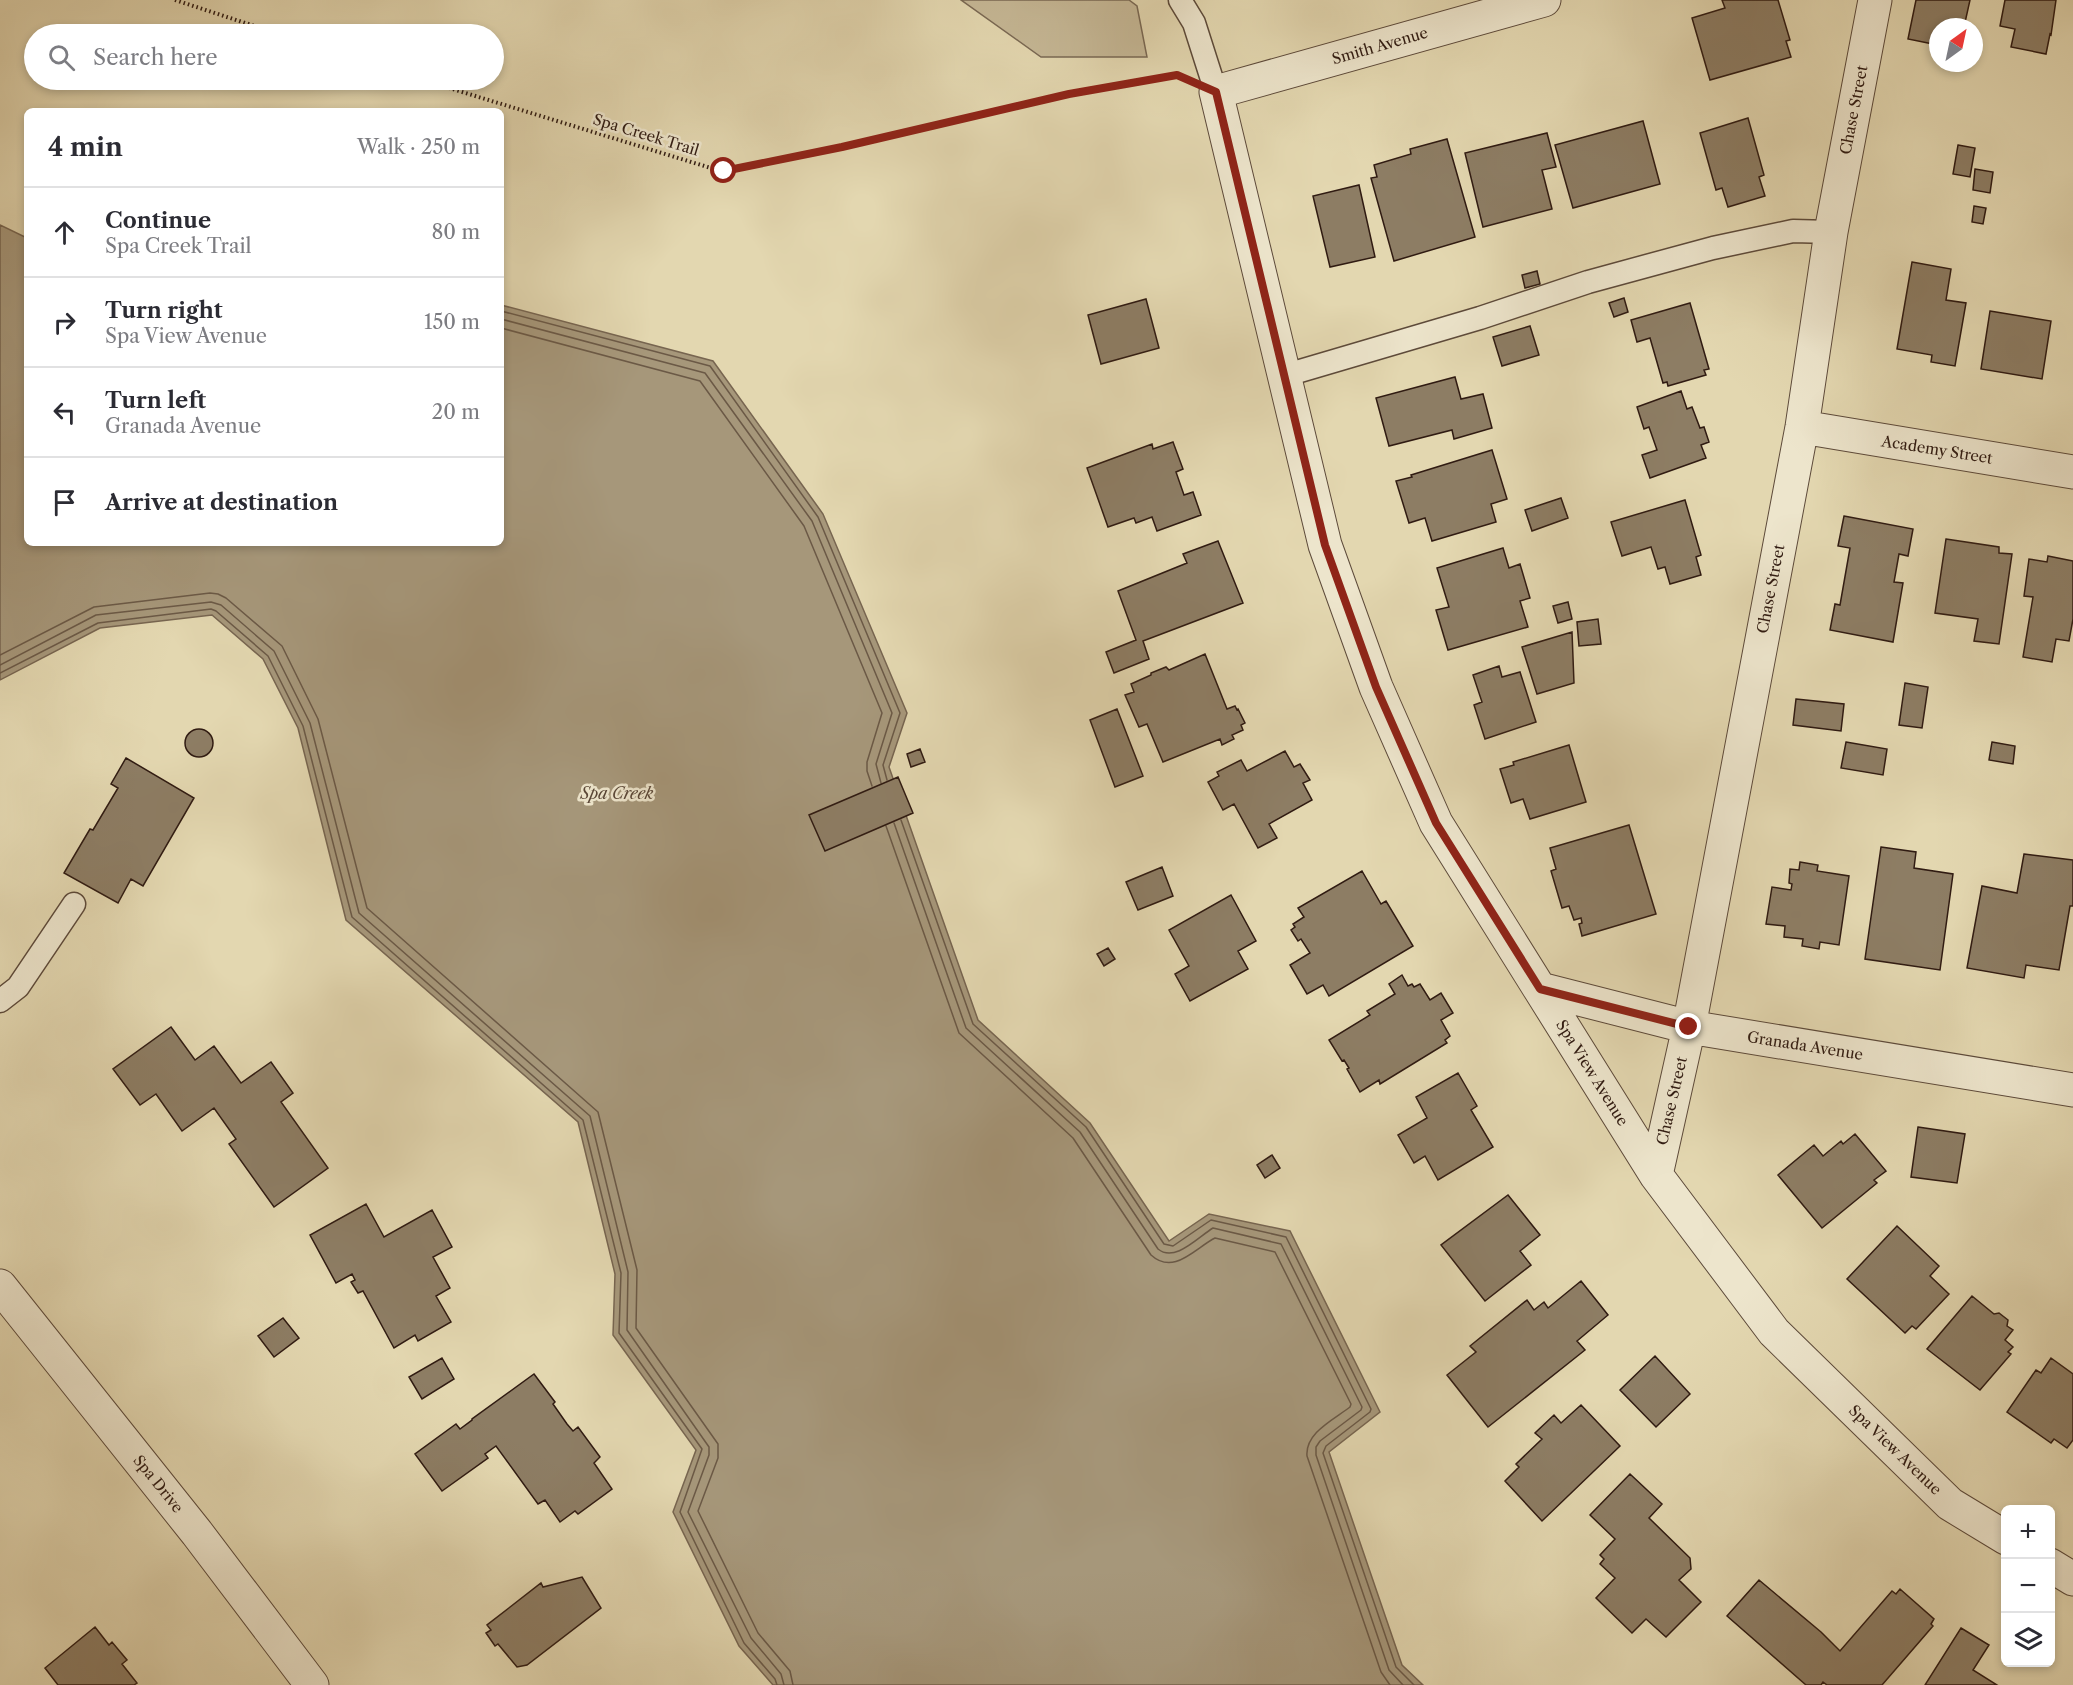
<!DOCTYPE html>
<meta charset="utf-8">
<style>
body{margin:0;font-family:"Libre Caslon Text",serif;background:#f2f2f3;color:#2b2b33}
.controls{position:absolute;right:18px;bottom:18px;display:grid;overflow:hidden;border-radius:9px;box-shadow:0 3px 9px #0003}
.controls button{width:54px;height:54px;display:grid;place-items:center;padding:0;border:0;border-bottom:2px solid #e1e1e2;background:#fff;color:#2b2b33;font:30px sans-serif}
.compass{position:absolute;left:1929px;top:18px;width:54px;height:54px;border-radius:50%;background:#fff;box-shadow:0 3px 9px #0003;rotate:33deg}
.stop{position:absolute;width:18px;height:18px;margin:-14px;border:4px solid #8f2418;border-radius:50%;background:#fff}
.stop.end{background:#8f2418;border-color:#fff;box-shadow:0 2px 6px #0008}
.list{margin:0;padding:0;list-style:none}
h2{display:flex;justify-content:space-between;align-items:center;height:78px;margin:0;padding:0 24px;font-size:26px}
h2 small{font-size:20px;font-weight:400;color:#7c7c81}
.list li{display:grid;grid-template-columns:39px 1fr auto;gap:18px;align-items:center;box-sizing:border-box;height:90px;padding:0 24px;border-top:2px solid #e1e1e2}
.list b{display:block;font-size:22px;white-space:nowrap}
.list p{margin:0;font-size:20px;white-space:nowrap;color:#7c7c81}
.list em{font-size:20px;font-style:normal;color:#7c7c81}
.icon{flex:none;width:33px;height:33px;fill:none;stroke:currentColor;stroke-width:2;stroke-linecap:round;stroke-linejoin:round}
.map{position:relative;flex:none;width:2073px;height:1685px;overflow:hidden}
.search{position:absolute;background:#fff;box-shadow:0 3px 9px #0003;left:24px;top:24px;width:480px;height:66px;display:flex;align-items:center;gap:15px;box-sizing:border-box;padding:0 21px;border-radius:33px;color:#7c7c81;font-size:22px}
.panel{position:absolute;background:#fff;box-shadow:0 3px 9px #0003;left:24px;top:108px;width:480px;height:438px;border-radius:9px}
.map>svg:first-child{display:block}
.green{fill:#c5b795;stroke:#7a6954;stroke-width:1.5}
.water{fill:#a6977a;stroke:#776550;stroke-width:1.5}
.lines{fill:none;stroke-linecap:round;stroke-linejoin:round}
.shore{stroke:#6b5946;stroke-width:1.5}
.building{fill:#8d7d64;stroke:#301b12;stroke-width:1.5}
.lane-casing{stroke:#5d4a3a;stroke-width:25}
.street-casing{stroke:#5d4a3a;stroke-width:35}
.path{stroke:#301b12;stroke-width:4;stroke-dasharray:1.5 3;stroke-linecap:butt}
.lane{stroke:#ede5cc;stroke-width:22}
.street{stroke:#ede5cc;stroke-width:33}
.route{stroke:#8f2418;stroke-width:8}
.labels{text-anchor:middle;stroke-width:5;stroke-linejoin:round;paint-order:stroke}
.street-label{font-size:15px;fill:#301b12;stroke:#ede5cc}
.water-label{font-size:16px;font-style:italic;fill:#594636;stroke:#ede5cc}
</style>
<div class="map">
<svg width="2073" height="1685" viewBox="0 0 2073 1685">
<rect width="100%" height="100%" fill="#e3d7b0"/>
<filter id="stains"><feTurbulence type="fractalNoise" baseFrequency=".00333" numOctaves="4"/><feColorMatrix values="0 0 0 0 .2 0 0 0 0 .09 0 0 0 0 .02 0 0 0 .5 -.17"/></filter>
<radialGradient id="worn" r=".72"><stop offset=".6" stop-color="#630" stop-opacity="0"/><stop offset="1" stop-color="#630" stop-opacity=".3"/></radialGradient>
<path class="green" d="M 961,0 L 1129,0 L 1137,6 L 1147,57 L 1041,57 Z"/>
<path class="water" d="M 0,225 L 27,238 L 27,543 L 501,543 L 501,305 L 713,361 L 823,514 L 907,713 L 889,767 L 978,1020 L 1090,1123 L 1169,1241 L 1209,1214 L 1290,1231 L 1380,1412 L 1329,1452 L 1402,1665 L 1423,1685 L 773,1685 L 739,1646 L 673,1512 L 696,1450 L 613,1335 L 615,1274 L 578,1122 L 346,920 L 298,728 L 263,659 L 212,615 L 100,628 L 0,680 Z"/>
<g class="lines">
<path class="shore" d="M 501,311 L 710,366 L 818,517 L 900,713 L 883,765 L 887,780
M 501,319 L 705,373 L 812,521 L 892,713 L 876,764 L 881,783
M 501,328 L 700,381 L 804,526 L 882,713 L 867,762 L 867,771 L 872,786
M 0,655 L 94,607 L 210,593 L 218,594 L 226,598 L 282,646 L 318,719 L 367,908 L 598,1112 L 637,1270 L 636,1328 L 718,1444 L 718,1458 L 698,1511 L 758,1633 L 790,1671 L 793,1685
M 0,665 L 96,615 L 211,602 L 221,605 L 274,651 L 310,723 L 359,913 L 590,1116 L 628,1272 L 627,1330 L 709,1447 L 709,1455 L 688,1512 L 751,1638 L 781,1674 L 784,1685
M 0,673 L 98,623 L 211,609 L 216,611 L 268,656 L 303,726 L 352,917 L 583,1120 L 621,1273 L 619,1333 L 702,1449 L 680,1512 L 744,1643 L 775,1679 L 777,1685
M 901,820 L 973,1024 L 1086,1127 L 1164,1244 L 1173,1246 L 1211,1220 L 1286,1237 L 1371,1409 L 1370,1412 L 1326,1446 L 1323,1453 L 1396,1667 L 1414,1685
M 894,823 L 966,1028 L 1080,1132 L 1158,1249 C 1175,1263 1198,1237 1213,1228 L 1281,1244 L 1362,1407 L 1361,1410 L 1320,1441 L 1316,1447 L 1316,1455 L 1389,1670 L 1403,1685
M 886,826 L 959,1033 L 1073,1138 L 1151,1255 C 1174,1276 1195,1248 1215,1238 L 1275,1252 L 1351,1404 L 1350,1407 C 1333,1420 1305,1433 1307,1456 L 1381,1672 L 1390,1685"/>
</g>
<path class="building" d="M 1722,0 L 1778,0 L 1790,40 L 1786,41 L 1791,57 L 1710,80 L 1692,18 L 1725,8 Z
M 1916,0 L 1970,0 L 1964,27 L 1938,27 L 1938,45 L 1908,39 Z
M 2005,0 L 2056,0 L 2051,35 L 2050,34 L 2046,54 L 2011,47 L 2015,29 L 2000,26 Z
M 1748,118 L 1764,175 L 1759,177 L 1765,196 L 1728,207 L 1722,188 L 1716,190 L 1700,133 Z
M 1643,121 L 1660,184 L 1573,208 L 1555,145 Z
M 1547,133 L 1556,167 L 1542,170 L 1552,209 L 1483,227 L 1465,153 Z
M 1447,139 L 1475,237 L 1394,261 L 1371,178 L 1377,177 L 1374,165 L 1411,154 L 1410,149 Z
M 1958,145 L 1975,148 L 1970,177 L 1953,174 Z
M 1975,169 L 1993,172 L 1990,193 L 1973,190 Z
M 1359,185 L 1375,257 L 1330,267 L 1313,196 Z
M 1974,206 L 1986,208 L 1983,224 L 1972,222 Z
M 1912,262 L 1951,269 L 1946,300 L 1966,303 L 1955,366 L 1931,362 L 1932,355 L 1897,349 Z
M 1537,271 L 1540,284 L 1525,288 L 1522,275 Z
M 1624,298 L 1628,312 L 1614,317 L 1609,303 Z
M 1146,299 L 1159,348 L 1101,364 L 1088,315 Z
M 1690,303 L 1709,369 L 1704,370 L 1706,375 L 1668,386 L 1667,382 L 1663,383 L 1650,338 L 1637,342 L 1631,320 Z
M 1990,311 L 2051,321 L 2042,379 L 1981,369 Z
M 1530,326 L 1539,355 L 1502,366 L 1493,337 Z
M 1455,377 L 1461,399 L 1483,394 L 1492,428 L 1454,439 L 1452,430 L 1389,446 L 1376,398 Z
M 1681,391 L 1687,409 L 1692,407 L 1700,428 L 1704,427 L 1709,442 L 1701,445 L 1706,458 L 1650,478 L 1642,455 L 1657,450 L 1649,427 L 1644,429 L 1637,407 Z
M 1173,442 L 1183,469 L 1176,472 L 1184,495 L 1193,492 L 1201,515 L 1157,531 L 1152,517 L 1136,523 L 1134,518 L 1108,527 L 1087,468 L 1152,444 L 1153,449 Z
M 1492,450 L 1507,499 L 1491,504 L 1496,522 L 1432,541 L 1425,518 L 1409,523 L 1396,481 L 1412,477 L 1411,475 Z
M 1561,498 L 1568,518 L 1532,531 L 1525,510 Z
M 1685,500 L 1701,555 L 1696,557 L 1701,575 L 1670,584 L 1665,567 L 1658,569 L 1651,547 L 1622,556 L 1611,522 Z
M 1844,516 L 1913,529 L 1908,556 L 1899,554 L 1894,582 L 1903,583 L 1893,642 L 1830,630 L 1835,604 L 1840,605 L 1850,548 L 1838,546 Z
M 1946,539 L 1999,547 L 1999,553 L 2012,554 L 1999,644 L 1974,641 L 1978,619 L 1935,613 Z
M 1218,541 L 1243,603 L 1143,641 L 1149,659 L 1114,673 L 1106,652 L 1136,640 L 1118,591 L 1187,563 L 1183,554 Z
M 1503,548 L 1509,568 L 1520,564 L 1530,598 L 1520,601 L 1528,627 L 1448,650 L 1436,610 L 1449,607 L 1437,568 Z
M 2048,556 L 2073,561 L 2073,619 L 2069,641 L 2056,639 L 2052,662 L 2023,657 L 2033,597 L 2024,596 L 2029,559 L 2047,562 Z
M 1568,602 L 1572,619 L 1558,623 L 1553,606 Z
M 1598,619 L 1601,644 L 1579,646 L 1577,622 Z
M 1572,632 L 1574,683 L 1537,694 L 1522,647 Z
M 1205,654 L 1227,709 L 1235,706 L 1237,710 L 1238,709 L 1245,723 L 1241,725 L 1243,730 L 1232,735 L 1234,739 L 1222,745 L 1220,739 L 1163,762 L 1147,724 L 1139,727 L 1125,695 L 1134,692 L 1131,684 L 1151,675 L 1151,673 L 1166,667 L 1169,670 Z
M 1499,666 L 1502,677 L 1520,672 L 1536,722 L 1485,739 L 1474,705 L 1482,702 L 1473,675 Z
M 1905,683 L 1928,687 L 1922,728 L 1899,725 Z
M 1796,699 L 1844,704 L 1841,731 L 1793,725 Z
M 1117,709 L 1143,776 L 1115,787 L 1090,720 Z
M185 743a14 14 0 1 1 28 0a14 14 0 1 1-28 0Z
M 1846,742 L 1887,749 L 1883,775 L 1841,768 Z
M 1992,742 L 2015,746 L 2013,764 L 1989,760 Z
M 1569,745 L 1586,802 L 1530,819 L 1523,799 L 1511,803 L 1500,769 L 1514,765 L 1513,762 Z
M 920,749 L 925,762 L 911,767 L 907,754 Z
M 1285,751 L 1294,767 L 1300,764 L 1310,780 L 1303,783 L 1312,800 L 1269,824 L 1277,838 L 1258,848 L 1234,804 L 1223,810 L 1208,782 L 1219,776 L 1217,772 L 1241,760 L 1247,771 Z
M 126,758 L 194,798 L 143,886 L 131,879 L 118,903 L 64,873 L 90,829 L 93,830 L 118,788 L 111,784 Z
M 898,777 L 913,813 L 825,851 L 809,815 Z
M 1629,825 L 1656,914 L 1582,936 L 1579,924 L 1582,923 L 1581,918 L 1574,920 L 1569,906 L 1562,908 L 1551,871 L 1556,869 L 1550,848 Z
M 1881,847 L 1916,852 L 1914,868 L 1953,874 L 1940,970 L 1865,959 Z
M 2024,854 L 2073,860 L 2073,906 L 2070,906 L 2059,970 L 2026,965 L 2024,978 L 1967,968 L 1982,886 L 2017,893 Z
M 1800,862 L 1818,865 L 1817,871 L 1849,876 L 1839,945 L 1820,942 L 1819,949 L 1802,946 L 1803,939 L 1784,937 L 1785,926 L 1766,924 L 1772,887 L 1791,890 L 1792,884 L 1789,883 L 1790,869 L 1799,870 Z
M 1162,867 L 1173,896 L 1138,910 L 1126,882 Z
M 1362,871 L 1381,904 L 1386,901 L 1413,946 L 1329,996 L 1323,985 L 1307,994 L 1290,965 L 1310,953 L 1301,939 L 1298,941 L 1291,930 L 1295,927 L 1293,924 L 1304,917 L 1298,908 Z
M 1231,895 L 1256,941 L 1238,951 L 1248,969 L 1190,1001 L 1175,974 L 1189,966 L 1169,930 Z
M 1108,948 L 1115,959 L 1104,966 L 1097,954 Z
M 1402,975 L 1408,986 L 1412,984 L 1414,987 L 1420,984 L 1430,1000 L 1441,993 L 1453,1013 L 1441,1020 L 1450,1036 L 1445,1040 L 1447,1043 L 1380,1084 L 1379,1080 L 1360,1092 L 1347,1069 L 1349,1068 L 1344,1060 L 1342,1061 L 1329,1040 L 1370,1015 L 1367,1011 L 1395,994 L 1389,984 Z
M 171,1027 L 195,1060 L 214,1046 L 241,1083 L 271,1062 L 293,1093 L 281,1102 L 328,1168 L 274,1207 L 229,1144 L 236,1139 L 214,1108 L 182,1131 L 156,1094 L 140,1105 L 113,1069 Z
M 1458,1073 L 1477,1106 L 1471,1110 L 1493,1147 L 1438,1180 L 1425,1156 L 1414,1163 L 1398,1135 L 1427,1118 L 1416,1097 Z
M 1918,1127 L 1965,1134 L 1957,1183 L 1911,1177 Z
M 1855,1134 L 1886,1171 L 1874,1180 L 1877,1183 L 1822,1228 L 1778,1175 L 1814,1145 L 1823,1156 L 1841,1141 L 1843,1144 Z
M 1272,1155 L 1280,1168 L 1265,1178 L 1257,1165 Z
M 1508,1195 L 1540,1235 L 1520,1251 L 1531,1265 L 1485,1301 L 1441,1245 Z
M 366,1204 L 384,1237 L 432,1210 L 452,1247 L 433,1257 L 450,1288 L 436,1296 L 451,1322 L 418,1341 L 415,1335 L 394,1348 L 363,1291 L 358,1293 L 351,1282 L 355,1280 L 352,1274 L 336,1283 L 310,1235 Z
M 1897,1226 L 1939,1266 L 1930,1276 L 1949,1294 L 1916,1329 L 1912,1326 L 1905,1333 L 1847,1279 Z
M 1581,1281 L 1608,1315 L 1577,1341 L 1585,1350 L 1488,1427 L 1447,1375 L 1476,1352 L 1470,1346 L 1527,1300 L 1534,1310 L 1544,1302 L 1548,1308 Z
M 1972,1296 L 1994,1314 L 1999,1313 L 2008,1320 L 2007,1326 L 2013,1330 L 2005,1340 L 2013,1347 L 2008,1352 L 2011,1354 L 1980,1390 L 1927,1349 Z
M 283,1318 L 299,1338 L 274,1357 L 258,1336 Z
M 1655,1356 L 1690,1394 L 1656,1427 L 1620,1390 Z
M 442,1358 L 454,1379 L 422,1399 L 409,1377 Z
M 2051,1358 L 2073,1374 L 2073,1440 L 2067,1448 L 2054,1439 L 2051,1443 L 2007,1412 L 2036,1370 L 2041,1373 Z
M 534,1374 L 555,1402 L 553,1404 L 567,1424 L 573,1431 L 578,1427 L 600,1457 L 594,1463 L 612,1489 L 578,1514 L 575,1511 L 560,1522 L 545,1500 L 538,1504 L 496,1446 L 485,1454 L 488,1458 L 442,1491 L 415,1454 L 456,1424 L 460,1429 L 472,1420 L 472,1419 Z
M 1581,1405 L 1620,1446 L 1542,1521 L 1505,1481 L 1519,1467 L 1516,1464 L 1542,1439 L 1535,1433 L 1554,1415 L 1561,1423 Z
M 1630,1474 L 1662,1504 L 1649,1518 L 1690,1558 L 1691,1569 L 1679,1580 L 1701,1602 L 1666,1637 L 1646,1619 L 1632,1633 L 1596,1598 L 1615,1578 L 1600,1564 L 1604,1559 L 1600,1555 L 1615,1539 L 1590,1515 Z
M 582,1577 L 601,1608 L 527,1665 L 517,1667 L 498,1644 L 495,1646 L 486,1633 L 491,1630 L 487,1625 L 541,1583 L 543,1587 Z
M 1759,1580 L 1821,1632 L 1840,1651 L 1892,1591 L 1896,1594 L 1900,1589 L 1934,1619 L 1931,1624 L 1933,1626 L 1882,1685 L 1827,1685 L 1823,1682 L 1821,1685 L 1806,1685 L 1727,1616 Z
M 95,1627 L 109,1645 L 112,1642 L 127,1660 L 122,1664 L 137,1683 L 134,1685 L 58,1685 L 45,1668 Z
M 1961,1628 L 1989,1645 L 1973,1670 L 1997,1685 L 1925,1685 Z"/>
<g class="lines">
<g class="lane-casing">
<path id="lane" d="M 1180,0 L 1194,23 L 1216,92
M 1283,376 L 1480,318 L 1588,282 L 1713,248 L 1793,231 L 1831,232
M 0,1001 L 18,987 L 74,904"/>
</g>
<g class="street-casing">
<path id="street" d="M 1544,0 L 1216,92 L 1325,545 L 1376,687 L 1436,823 L 1656,1175 L 1774,1332 L 1950,1504 L 2006,1538
M 1802,427 L 2073,472
M 1540,989 L 1689,1027 L 2073,1090
M 1656,1175 L 1689,1027 L 1802,427 L 1831,232 L 1875,0
M 0,1286 L 197,1533 L 312,1685
M 2050,1565 L 2073,1579"/>
</g>
<path class="path" d="M 175,0 L 279,34
M 423,80 L 724,172 L 842,147 L 1069,94 L 1178,76"/>
<use href="#lane" class="lane"/>
<use href="#street" class="street"/>
</g>
<g class="lines">
<path class="route" d="M 724,171 L 842,147 L 1069,94 L 1177,75 L 1216,92 L 1325,545 L 1376,687 L 1436,823 L 1540,989 L 1689,1027"/>
</g>
<g class="labels">
<g class="street-label">
<text transform="translate(1380 46) rotate(-16)" y="5">Smith Avenue</text>
<text transform="translate(1854 110) rotate(-79)" y="5">Chase Street</text>
<text transform="translate(646 135) rotate(17)" y="5">Spa Creek Trail</text>
<text transform="translate(1937 450) rotate(9)" y="5">Academy Street</text>
<text transform="translate(1771 589) rotate(-79)" y="5">Chase Street</text>
<text transform="translate(1805 1046) rotate(9)" y="5">Granada Avenue</text>
<text transform="translate(1592 1073) rotate(58)" y="5">Spa View Avenue</text>
<text transform="translate(1672 1101) rotate(-77)" y="5">Chase Street</text>
<text transform="translate(1895 1450) rotate(44)" y="5">Spa View Avenue</text>
<text transform="translate(158 1484) rotate(51)" y="5">Spa Drive</text>
</g>
<g class="water-label">
<text x="617" y="799">Spa Creek</text>
</g>
</g>
<rect width="100%" height="100%" filter="url(#stains)"/>
<rect width="100%" height="100%" fill="url(#worn)"/>
</svg>
<div class="controls">
<button>+</button>
<button>−</button>
<button><svg class="icon" aria-label="layers" viewBox="0 0 24 24"><path d="M12 4l9 5-9 5-9-5zM3 14l9 5 9-5"/></svg></button>
</div>
<svg class="compass" viewBox="-18 -18 36 36"><path d="M0-13l5 13h-10z" fill="#e53935"/><path d="M0 13l5-13h-10z" fill="#7c7c81"/></svg>
<div class="stop" style="left:724px;top:171px"></div>
<div class="stop end" style="left:1689px;top:1027px"></div>
<div class="search"><svg class="icon" aria-label="search" viewBox="0 0 24 24"><circle cx="10" cy="10" r="6"/><path d="M15 15l6 6"/></svg>Search here</div>
<section class="panel">
<h2>4 min<small>Walk · 250 m</small></h2>
<ul class="list">
<li><svg class="icon" aria-label="ahead" viewBox="0 0 24 24"><path d="M12 20V5M6 11l6-6 6 6"/></svg><div><b>Continue</b><p>Spa Creek Trail</p></div><em>80 m</em></li>
<li><svg class="icon" aria-label="right" viewBox="0 0 24 24"><path d="M7 20v-9h11M14 6l5 5-5 5"/></svg><div><b>Turn right</b><p>Spa View Avenue</p></div><em>150 m</em></li>
<li><svg class="icon" aria-label="left" viewBox="0 0 24 24"><path d="M17 20v-9H6M10 6l-5 5 5 5"/></svg><div><b>Turn left</b><p>Granada Avenue</p></div><em>20 m</em></li>
<li><svg class="icon" aria-label="arrive" viewBox="0 0 24 24"><path d="M6 21V4h12l-3 4 3 4H6"/></svg><div><b>Arrive at destination</b></div></li>
</ul>
</section>
</div>
